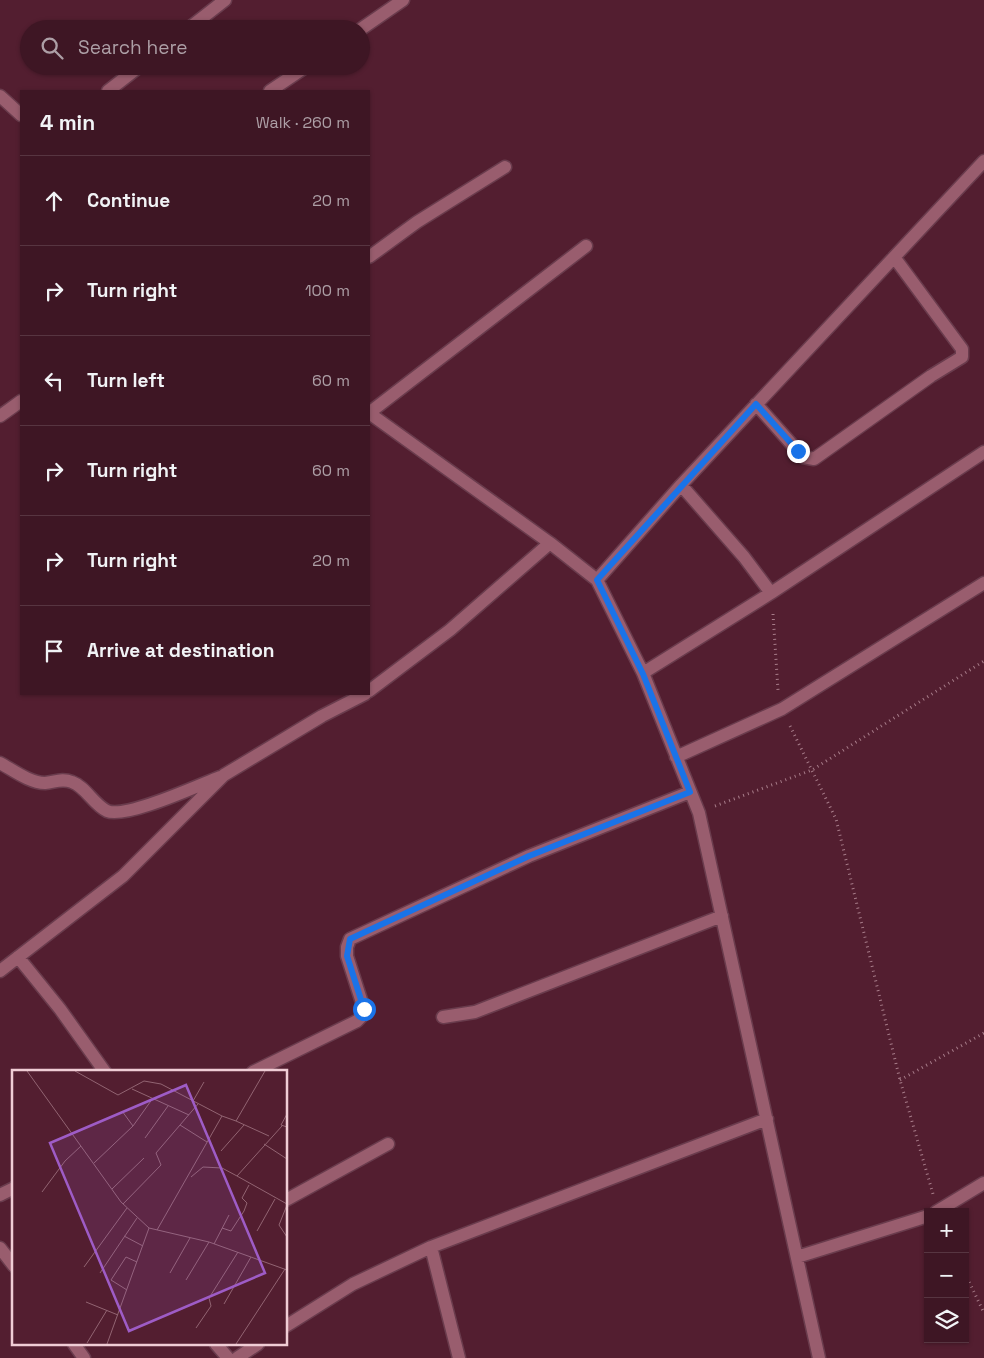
<!DOCTYPE html>
<meta charset="utf-8">
<style>
body{margin:0;font-family:"Space Grotesk",sans-serif;background:#492331;color:#f1f3f6}
.controls{position:absolute;right:15px;bottom:15px;display:grid;overflow:hidden;border-radius:0px;box-shadow:0 1px 4px #0004}
.controls button{width:45px;height:45px;display:grid;place-items:center;padding:0;border:0;border-bottom:1px solid #573541;background:#3e1624;color:#f1f3f6;font:25px sans-serif}
.stop{position:absolute;width:15px;height:15px;margin:-11px;border:4px solid #1a73e8;border-radius:50%;background:#fff}
.stop.end{background:#1a73e8;border-color:#fff;box-shadow:0 1px 5px #0008}
.list{margin:0;padding:0;list-style:none}
h2{display:flex;justify-content:space-between;align-items:center;height:65px;margin:0;padding:0 20px;font-size:21px}
h2 small{font-size:16px;font-weight:400;color:#ad9fa6}
.list li{display:grid;grid-template-columns:32px 1fr auto;gap:15px;align-items:center;box-sizing:border-box;height:90px;padding:0 20px;border-top:1px solid #573541}
.list b{display:block;font-size:19px;white-space:nowrap}
.list em{font-size:16px;font-style:normal;color:#ad9fa6}
.icon{flex:none;width:28px;height:28px;fill:none;stroke:currentColor;stroke-width:2;stroke-linecap:round;stroke-linejoin:round}
.map{position:relative;flex:none;width:984px;height:1358px;overflow:hidden}
.search{position:absolute;background:#3e1624;box-shadow:0 1px 4px #0004;left:20px;top:20px;width:350px;height:55px;display:flex;align-items:center;gap:12px;box-sizing:border-box;padding:0 18px;border-radius:28px;color:#ad9fa6;font-size:19px}
.panel{position:absolute;background:#3e1624;box-shadow:0 1px 4px #0004;left:20px;top:90px;width:350px;height:605px;border-radius:0px}
.map>svg:first-child{display:block}
.lines{fill:none;stroke-linecap:round;stroke-linejoin:round}
.street-casing{stroke:#6a3c4d;stroke-width:15}
.path{stroke:#a77c89;stroke-width:3;stroke-dasharray:1 4;stroke-linecap:butt}
.street{stroke:#995d6e;stroke-width:12}
.route{stroke:#1a73e8;stroke-width:6}
.inset-road{fill:none;stroke:#926472;stroke-width:1}
.view{fill:#9e5cc6;fill-opacity:0.15;stroke:#9e5cc6;stroke-width:2.5}
.inset-edge{fill:none;stroke:#f0cdd5;stroke-width:2.5}
</style>
<div class="map">
<svg width="984" height="1358" viewBox="0 0 984 1358">
<rect width="100%" height="100%" fill="#531e30"/>
<g class="lines">
<g class="street-casing">
<path id="street" d="M 188,29 L 225,0
M 361,29 L 403,0
M 108,91 L 140,66
M 270,91 L 307,66
M 0,96 L 21,115
M 369,257 L 417,222 L 505,167
M 756,404 L 803,457 L 814,459 L 931,376 L 962,357 L 962,349 L 894,257
M 369,413 L 550,543 L 597,580 L 643,673 L 699,813 L 819,1358
M 369,413 L 586,246
M 0,416 L 21,401
M 681,485 L 744,557 L 771,593
M 597,580 L 681,485 L 984,161
M 643,673 L 771,593 L 984,452
M 369,691 L 450,630 L 550,543
M 676,757 L 782,709 L 984,583
M 0,763 C 13,770 30,783 45,783 C 55,782 62,778 72,782 C 86,787 93,804 107,811 C 126,819 199,785 220,777
M 18,957 L 60,1009 L 105,1072
M 0,971 L 123,876 L 224,775 L 322,716 L 365,694
M 443,1017 L 475,1012 L 722,916
M 253,1072 L 357,1021 L 362,1016 L 364,1009 L 347,956 L 347,947 L 350,939 L 529,856 L 690,792
M 0,1195 L 14,1188
M 286,1200 L 388,1144
M 936,1212 L 984,1183
M 431,1247 L 459,1358
M 0,1248 L 14,1266
M 797,1257 L 928,1216
M 286,1326 L 353,1284 L 431,1247 L 767,1119
M 74,1344 L 84,1358
M 216,1344 L 228,1358
M 237,1358 L 258,1344"/>
</g>
<path class="path" d="M 773,614 L 778,690
M 790,726 L 836,819 L 900,1080 L 933,1194
M 715,806 L 812,770 L 984,661
M 900,1080 L 984,1033
M 965,1273 L 984,1313"/>
<use href="#street" class="street"/>
</g>
<g class="lines">
<path class="route" d="M 364,1009 L 347,956 L 350,939 L 529,856 L 690,792 L 643,674 L 597,580 L 756,404 L 798,451"/>
</g>
<g transform="translate(12 1070)">
<rect width="275" height="275" fill="#531e30"/>
<path class="inset-road" d="M 15,1 L 109,132 L 137,158 L 197,172 L 275,200M 63,1 L 106,25 L 132,11 L 149,14 L 210,46M 120,19 L 177,45M 181,31 L 192,12M 110,41 L 121,56M 275,44 L 269,55 L 275,57M 224,51 L 257,66M 168,55 L 195,72M 270,56 L 225,106 L 275,134M 133,68 L 156,36M 252,74 L 275,89M 209,81 L 232,55M 82,93 L 121,56 L 141,28M 179,107 L 191,97 L 210,98 L 225,106M 100,119 L 132,88M 30,122 L 53,91 L 69,76M 111,134 L 149,95 L 144,83 L 186,34M 275,135 L 267,155 L 275,167M 210,158 L 219,161 L 232,141 L 235,133 L 230,128 L 237,115M 145,160 L 210,46 L 224,51 L 253,1M 245,161 L 263,129M 112,166 L 131,176M 202,174 L 217,145M 72,197 L 115,138M 88,203 L 125,148M 158,203 L 178,168M 174,210 L 197,172M 115,220 L 99,210 L 114,187 L 125,192M 74,232 L 106,245M 212,234 L 239,187M 184,258 L 199,236 L 197,228 L 226,182M 75,273 L 95,240M 95,274 L 137,158M 224,274 L 273,199"/>
<path class="view" d="M 174,15 L 253,203 L 117,261 L 38,73 Z"/>
<rect width="275" height="275" class="inset-edge"/>
</g>
</svg>
<div class="controls">
<button>+</button>
<button>−</button>
<button><svg class="icon" aria-label="layers" viewBox="0 0 24 24"><path d="M12 4l9 5-9 5-9-5zM3 14l9 5 9-5"/></svg></button>
</div>
<div class="stop" style="left:364px;top:1009px"></div>
<div class="stop end" style="left:798px;top:451px"></div>
<div class="search"><svg class="icon" aria-label="search" viewBox="0 0 24 24"><circle cx="10" cy="10" r="6"/><path d="M15 15l6 6"/></svg>Search here</div>
<section class="panel">
<h2>4 min<small>Walk · 260 m</small></h2>
<ul class="list">
<li><svg class="icon" aria-label="ahead" viewBox="0 0 24 24"><path d="M12 20V5M6 11l6-6 6 6"/></svg><div><b>Continue</b></div><em>20 m</em></li>
<li><svg class="icon" aria-label="right" viewBox="0 0 24 24"><path d="M7 20v-9h11M14 6l5 5-5 5"/></svg><div><b>Turn right</b></div><em>100 m</em></li>
<li><svg class="icon" aria-label="left" viewBox="0 0 24 24"><path d="M17 20v-9H6M10 6l-5 5 5 5"/></svg><div><b>Turn left</b></div><em>60 m</em></li>
<li><svg class="icon" aria-label="right" viewBox="0 0 24 24"><path d="M7 20v-9h11M14 6l5 5-5 5"/></svg><div><b>Turn right</b></div><em>60 m</em></li>
<li><svg class="icon" aria-label="right" viewBox="0 0 24 24"><path d="M7 20v-9h11M14 6l5 5-5 5"/></svg><div><b>Turn right</b></div><em>20 m</em></li>
<li><svg class="icon" aria-label="arrive" viewBox="0 0 24 24"><path d="M6 21V4h12l-3 4 3 4H6"/></svg><div><b>Arrive at destination</b></div></li>
</ul>
</section>
</div>
